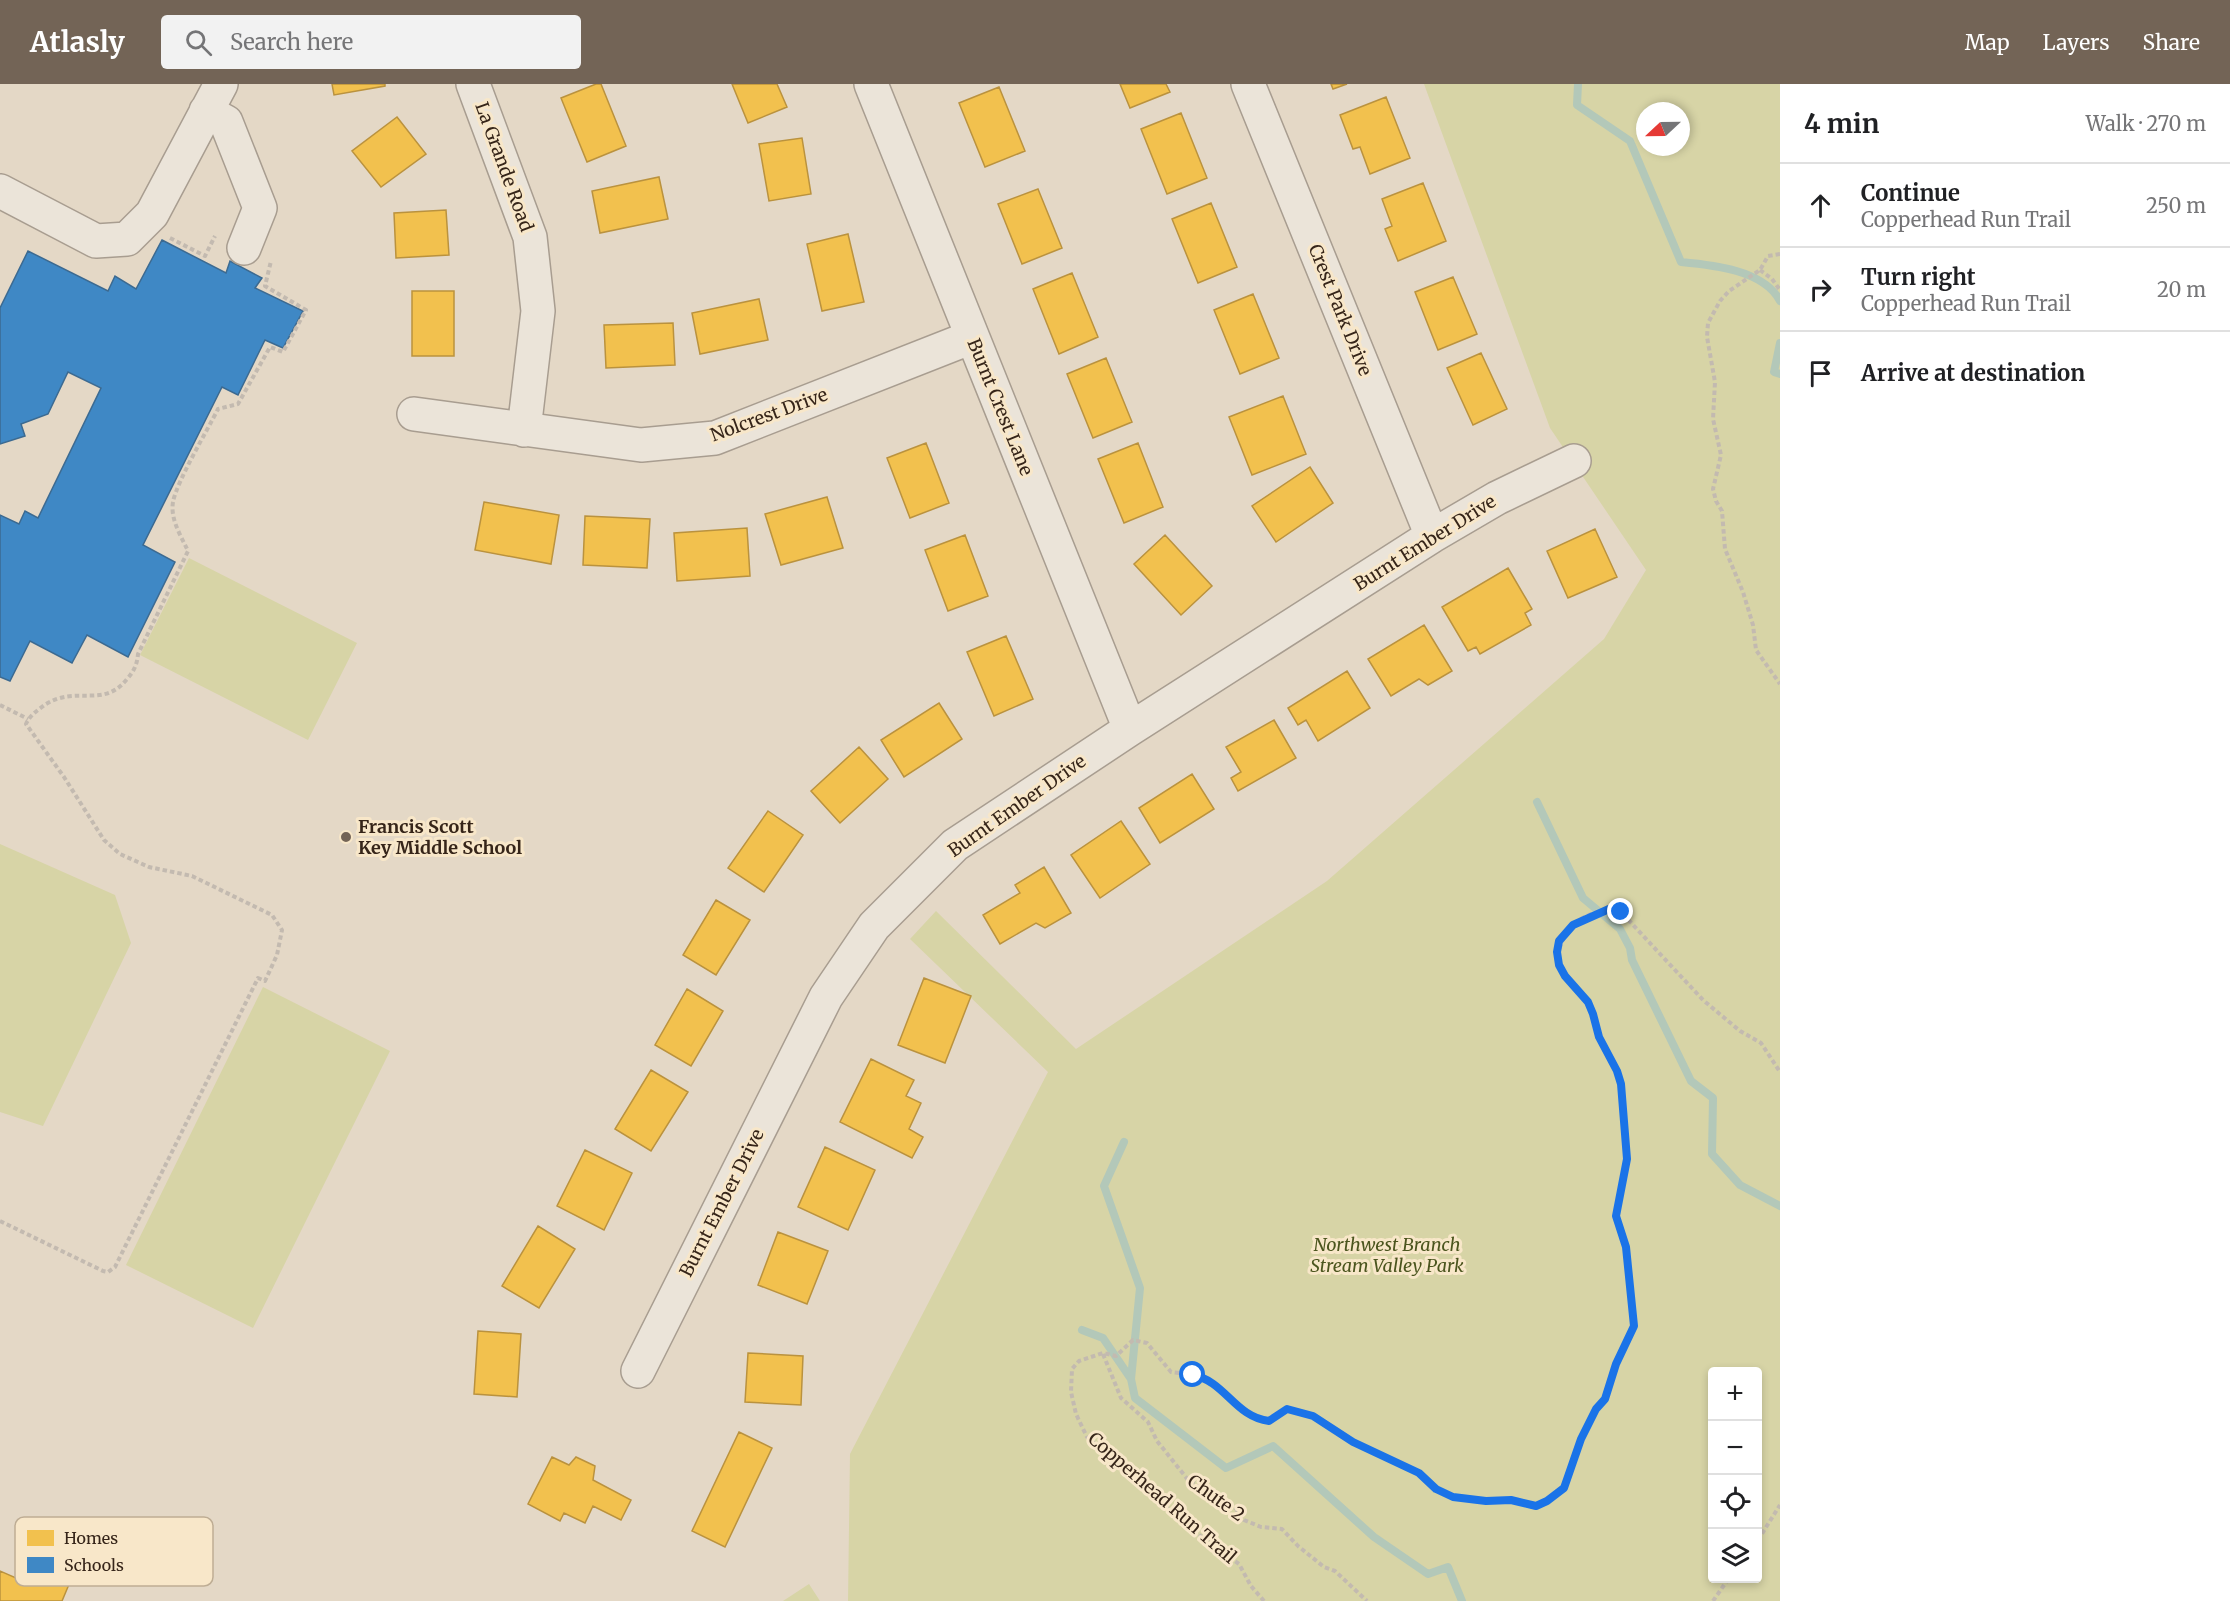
<!DOCTYPE html>
<meta charset="utf-8">
<style>
body{margin:0;font-family:Merriweather,serif;background:#f2f2f2;color:#202124}
.controls{position:absolute;right:18px;bottom:18px;display:grid;overflow:hidden;border-radius:6px;box-shadow:0 3px 9px #0003}
.controls button{width:54px;height:54px;display:grid;place-items:center;padding:0;border:0;border-bottom:2px solid #e0e0e0;background:#fff;color:#202124;font:30px sans-serif}
.compass{position:absolute;left:1636px;top:18px;width:54px;height:54px;border-radius:50%;background:#fff;box-shadow:0 3px 9px #0003;rotate:248deg}
.stop{position:absolute;width:18px;height:18px;margin:-14px;border:4px solid #1a73e8;border-radius:50%;background:#fff}
.stop.end{background:#1a73e8;border-color:#fff;box-shadow:0 2px 6px #0008}
.list{margin:0;padding:0;list-style:none}
h2{display:flex;justify-content:space-between;align-items:center;height:78px;margin:0;padding:0 24px;font-size:26px}
h2 small{font-size:20px;font-weight:400;color:#757577}
.list li{display:grid;grid-template-columns:39px 1fr auto;gap:18px;align-items:center;box-sizing:border-box;height:84px;padding:0 24px;border-top:2px solid #e0e0e0}
.list b{display:block;font-size:22px;white-space:nowrap}
.list p{margin:0;font-size:20px;white-space:nowrap;color:#757577}
.list em{font-size:20px;font-style:normal;color:#757577}
.icon{flex:none;width:33px;height:33px;fill:none;stroke:currentColor;stroke-width:2;stroke-linecap:round;stroke-linejoin:round}
.map{position:relative;flex:none;width:1780px;height:1517px;overflow:hidden}
header{display:flex;align-items:center;gap:36px;box-sizing:border-box;height:84px;padding:0 30px;background:#736456;color:#fff}
header strong{font-size:28px}
nav{display:flex;gap:33px;margin-inline-start:auto;font-size:21px}
.search{width:420px;height:54px;background:#f2f2f2;display:flex;align-items:center;gap:15px;box-sizing:border-box;padding:0 21px;border-radius:6px;color:#757577;font-size:22px}
main{display:flex}
aside{flex:1;background:#fff}
.map>svg:first-child{display:block}
.green{fill:#d7d4a6;fill-rule:evenodd}
.homes{fill:#f2c14e;stroke:#ba923e;stroke-width:1.5}
.schools{fill:#3f88c5;stroke:#3c6a91;stroke-width:1.5}
.lines{fill:none;stroke-linecap:round;stroke-linejoin:round}
.stream{stroke:#b3c8b9;stroke-width:8}
.minor-casing{stroke:#a89d90;stroke-width:36}
.path{stroke:#c3bab0;stroke-width:4;stroke-dasharray:4.5 3;stroke-linecap:butt}
.minor{stroke:#ebe4d9;stroke-width:33}
.route{stroke:#1a73e8;stroke-width:8}
.poi-dot{fill:#736456;stroke:#f8e7c9;stroke-width:2}
.labels{text-anchor:middle;stroke-width:6;stroke-linejoin:round;paint-order:stroke}
.street-label{font-size:18px;fill:#362519;stroke:#f8e7c9}
.poi-label{font-size:18px;font-weight:bold;fill:#362519;stroke:#f8e7c9;text-anchor:start}
.park-label{font-size:18px;font-style:italic;fill:#4b551e;stroke:#f8e7c9}
.key{fill:#f8e7c9;stroke:#bead94;stroke-width:1.5}
.key-label{font-size:16px;fill:#362519}
</style>
<header>
<strong>Atlasly</strong>
<div class="search"><svg class="icon" aria-label="search" viewBox="0 0 24 24"><circle cx="10" cy="10" r="6"/><path d="M15 15l6 6"/></svg>Search here</div>
<nav><a>Map</a><a>Layers</a><a>Share</a></nav>
</header>
<main>
<div class="map">
<svg width="1780" height="1517" viewBox="0 0 1780 1517">
<rect width="100%" height="100%" fill="#e4d8c6"/>
<path class="green" d="M 1424,0 L 1780,0 L 1780,1517 L 848,1517 L 850,1370 L 1048,988 L 910,855 L 936,827 L 1076,965 L 1327,797 L 1604,555 L 1646,486 L 1550,344 ZM 1645,27 L 1681,27 L 1681,63 L 1645,63 ZM 1712,1288 L 1758,1288 L 1758,1494 L 1712,1494 Z
M 189,474 L 357,559 L 308,656 L 140,571 Z
M 0,760 L 115,811 L 131,859 L 43,1042 L 0,1028 Z
M 263,903 L 390,967 L 253,1244 L 126,1181 Z
M 809,1500 L 820,1517 L 783,1517 Z"/>
<path class="homes" d="M 332,0 L 385,0 L 385,2 L 334,11 Z
M 596,0 L 601,0 L 626,62 L 587,78 L 561,14 Z
M 732,0 L 777,0 L 787,23 L 748,39 Z
M 1120,0 L 1166,0 L 1170,8 L 1130,24 Z
M 1331,0 L 1347,0 L 1333,5 Z
M 999,3 L 1025,67 L 985,83 L 959,19 Z
M 1386,13 L 1410,74 L 1370,90 L 1360,63 L 1353,65 L 1340,31 Z
M 1181,29 L 1207,94 L 1167,110 L 1141,45 Z
M 397,33 L 426,70 L 381,103 L 352,67 Z
M 802,54 L 811,110 L 769,117 L 759,60 Z
M 659,93 L 668,135 L 600,149 L 592,107 Z
M 1423,99 L 1446,157 L 1398,177 L 1385,145 L 1392,142 L 1382,115 Z
M 1038,105 L 1062,164 L 1022,180 L 998,120 Z
M 1211,119 L 1237,183 L 1198,199 L 1172,135 Z
M 446,126 L 449,171 L 396,174 L 394,129 Z
M 848,150 L 864,218 L 822,227 L 807,160 Z
M 1072,189 L 1098,253 L 1059,270 L 1033,205 Z
M 1453,193 L 1477,250 L 1438,266 L 1415,208 Z
M 412,207 L 454,207 L 454,272 L 412,272 Z
M 1253,210 L 1279,274 L 1240,290 L 1214,226 Z
M 759,215 L 768,256 L 700,270 L 692,229 Z
M 673,239 L 675,281 L 606,284 L 604,241 Z
M 1481,269 L 1507,325 L 1473,341 L 1447,284 Z
M 1106,274 L 1132,338 L 1093,354 L 1067,290 Z
M 1283,312 L 1306,370 L 1252,391 L 1229,333 Z
M 926,359 L 949,419 L 910,434 L 887,374 Z
M 1138,359 L 1163,423 L 1124,439 L 1098,375 Z
M 1310,383 L 1333,419 L 1276,458 L 1252,422 Z
M 827,413 L 843,464 L 781,481 L 765,430 Z
M 484,418 L 559,431 L 551,480 L 475,466 Z
M 585,432 L 650,435 L 647,484 L 583,481 Z
M 747,444 L 750,492 L 677,497 L 674,449 Z
M 1595,445 L 1617,493 L 1568,514 L 1547,467 Z
M 965,451 L 988,512 L 948,527 L 925,466 Z
M 1165,451 L 1212,502 L 1181,531 L 1134,480 Z
M 1508,484 L 1532,525 L 1525,529 L 1531,541 L 1480,570 L 1476,563 L 1468,567 L 1442,523 Z
M 1424,541 L 1452,587 L 1428,601 L 1419,595 L 1391,612 L 1368,575 Z
M 1006,552 L 1033,615 L 994,632 L 967,568 Z
M 1347,587 L 1370,624 L 1318,657 L 1306,636 L 1298,641 L 1288,624 Z
M 939,619 L 962,655 L 904,693 L 881,656 Z
M 1274,636 L 1296,674 L 1238,707 L 1231,694 L 1241,688 L 1226,663 Z
M 859,663 L 888,695 L 840,739 L 811,707 Z
M 1192,690 L 1214,725 L 1160,759 L 1139,724 Z
M 768,727 L 803,751 L 764,808 L 728,784 Z
M 1121,737 L 1150,780 L 1100,814 L 1071,771 Z
M 1044,783 L 1071,829 L 1045,844 L 1036,839 L 1000,860 L 983,831 L 1020,809 L 1015,801 Z
M 716,816 L 750,836 L 716,891 L 683,871 Z
M 924,894 L 971,912 L 945,979 L 898,961 Z
M 687,905 L 723,927 L 691,982 L 655,961 Z
M 871,975 L 914,996 L 906,1012 L 921,1019 L 909,1045 L 923,1053 L 912,1074 L 840,1038 Z
M 651,986 L 688,1008 L 651,1067 L 615,1045 Z
M 825,1063 L 875,1086 L 848,1146 L 798,1123 Z
M 585,1066 L 632,1089 L 604,1146 L 557,1122 Z
M 538,1142 L 575,1165 L 539,1224 L 502,1202 Z
M 778,1148 L 828,1167 L 807,1220 L 758,1201 Z
M 478,1247 L 521,1250 L 517,1313 L 474,1310 Z
M 748,1269 L 803,1272 L 801,1321 L 745,1318 Z
M 739,1348 L 772,1364 L 725,1463 L 692,1447 Z
M 552,1373 L 569,1381 L 576,1373 L 595,1382 L 593,1396 L 631,1416 L 621,1436 L 593,1422 L 585,1439 L 564,1429 L 560,1437 L 528,1420 Z
M 39,1485 L 70,1498 L 62,1517 L 0,1517 L 0,1487 L 32,1501 Z"/>
<path class="schools" d="M 162,156 L 226,189 L 230,177 L 262,194 L 255,204 L 303,227 L 283,264 L 265,256 L 238,311 L 222,303 L 143,461 L 175,478 L 128,573 L 87,551 L 72,579 L 30,557 L 10,597 L 0,593 L 0,431 L 19,440 L 25,427 L 38,434 L 101,304 L 68,288 L 48,330 L 21,340 L 25,352 L 0,360 L 0,224 L 28,167 L 108,207 L 115,192 L 136,205 Z"/>
<g class="lines">
<path class="stream" d="M 1578,0 L 1577,21 L 1630,57 L 1681,178 C 1713,181 1764,186 1780,217
M 1780,259 L 1774,288 L 1780,290
M 1537,718 L 1583,814 L 1620,845 L 1630,864 L 1632,876 L 1691,997 L 1713,1014 L 1712,1070 L 1740,1101 L 1780,1122
M 1124,1058 L 1104,1102 L 1140,1204 L 1131,1295 L 1135,1314 L 1226,1384 L 1273,1362 L 1374,1453 L 1428,1490 L 1448,1483 L 1462,1517
M 1082,1246 L 1103,1254 L 1131,1295"/>
<g class="minor-casing">
<path id="minor" d="M 473,0 L 530,153 L 538,227 L 524,346
M 871,0 L 1130,645
M 1248,0 L 1432,452
M 206,27 L 226,38 L 260,124 L 244,164
M 0,107 L 96,157 L 127,155 L 152,130 L 221,0
M 414,330 L 641,361 L 715,354 L 972,253
M 638,1287 L 826,913 L 874,842 L 955,761 L 1130,645 L 1432,452 L 1497,414 L 1574,377"/>
</g>
<path class="path" d="M 170,154 L 205,172 L 215,152
M 1780,170 L 1768,172 L 1760,186 L 1729,207 L 1720,217 L 1708,239 L 1707,253 L 1715,298 L 1713,335 L 1721,371 L 1713,405 L 1716,417 L 1722,427 L 1725,465 L 1743,508 L 1753,541 L 1756,566 L 1780,600
M 1760,186 L 1772,195 L 1780,206
M 0,621 L 28,635
M 0,1137 L 103,1187 L 108,1188 L 115,1183 L 258,894 L 265,897 L 277,871 L 282,846 L 272,831 L 192,792 L 149,783 L 120,770 L 104,756 L 64,693 L 26,640 C 30,631 38,626 46,620 C 78,601 103,625 127,595 C 134,587 137,581 138,570 L 188,467 C 181,452 170,435 173,418 C 177,397 207,347 218,325 L 238,320 L 270,263 L 283,268 L 306,226 L 265,202 L 271,177
M 1103,1270 L 1121,1314 L 1148,1338 L 1157,1357 L 1189,1397 L 1205,1404 L 1220,1417 L 1234,1422 L 1244,1436 L 1261,1443 L 1282,1445 L 1298,1462 L 1324,1483 L 1335,1487 L 1367,1517
M 1758,1456 L 1780,1421
M 1264,1517 L 1251,1502 L 1239,1480 L 1195,1448 L 1087,1353 L 1076,1330 L 1071,1308 L 1072,1285 L 1079,1277 L 1103,1269 L 1116,1272 L 1133,1256 L 1147,1259 L 1171,1288 C 1187,1290 1203,1291 1216,1300 C 1235,1315 1242,1334 1268,1337 L 1287,1325 L 1313,1332 L 1353,1358 L 1419,1389 L 1436,1405 L 1453,1413 L 1486,1417 L 1511,1416 L 1536,1422 L 1547,1417 L 1564,1404 L 1581,1355 L 1596,1325 L 1605,1315 L 1616,1280 L 1633,1242 L 1626,1163 L 1616,1132 L 1627,1075 L 1621,1000 L 1617,987 L 1599,953 L 1588,918 L 1559,881 C 1555,845 1588,821 1621,828 L 1703,916 L 1740,947 L 1761,959 L 1780,988
M 1713,1517 L 1729,1494"/>
<use href="#minor" class="minor"/>
</g>
<g class="lines">
<path class="route" d="M 1193,1291 C 1225,1297 1235,1333 1269,1337 L 1287,1325 L 1313,1332 L 1353,1358 L 1419,1389 L 1436,1405 L 1453,1413 L 1486,1417 L 1511,1416 L 1536,1422 L 1547,1417 L 1564,1404 L 1581,1355 L 1596,1325 L 1605,1315 L 1616,1280 L 1634,1242 L 1626,1163 L 1616,1132 L 1627,1075 L 1621,1000 L 1617,987 L 1599,953 L 1593,930 L 1588,918 L 1565,892 L 1559,881 L 1557,868 L 1559,857 L 1573,841 L 1609,825 L 1621,828"/>
</g>
<circle class="poi-dot" cx="346" cy="753" r="6"/>
<g class="labels">
<g class="street-label">
<text transform="translate(504 83) rotate(70)" y="6">La Grande Road</text>
<text transform="translate(1340 226) rotate(68)" y="6">Crest Park Drive</text>
<text transform="translate(1000 323) rotate(68)" y="6">Burnt Crest Lane</text>
<text transform="translate(769 331) rotate(-20)" y="6">Nolcrest Drive</text>
<text transform="translate(1425 459) rotate(-32)" y="6">Burnt Ember Drive</text>
<text transform="translate(1017 722) rotate(-35)" y="6">Burnt Ember Drive</text>
<text transform="translate(722 1119) rotate(-63)" y="6">Burnt Ember Drive</text>
<text transform="translate(1162 1414) rotate(41)" y="6">Copperhead Run Trail</text>
<text transform="translate(1216 1414) rotate(36)" y="6">Chute 2</text>
</g>
<g class="poi-label">
<text x="358" y="749">Francis Scott<tspan x="358" dy="21">Key Middle School</tspan></text>
</g>
<g class="park-label">
<text x="1387" y="1167">Northwest Branch<tspan x="1387" dy="21">Stream Valley Park</tspan></text>
</g>
</g>
<rect x="15" y="1433" width="198" height="69" rx="9" class="key"/>
<rect x="27" y="1446" width="27" height="16" fill="#f2c14e"/>
<rect x="27" y="1473" width="27" height="16" fill="#3f88c5"/>
<g class="key-label">
<text x="64" y="1460">Homes</text>
<text x="64" y="1487">Schools</text>
</g>
</svg>
<div class="controls">
<button>+</button>
<button>−</button>
<button><svg class="icon" aria-label="locate" viewBox="0 0 24 24"><circle cx="12" cy="12" r="6"/><path d="M12 2v4M12 18v4M2 12h4M18 12h4"/></svg></button>
<button><svg class="icon" aria-label="layers" viewBox="0 0 24 24"><path d="M12 4l9 5-9 5-9-5zM3 14l9 5 9-5"/></svg></button>
</div>
<svg class="compass" viewBox="-18 -18 36 36"><path d="M0-13l5 13h-10z" fill="#e53935"/><path d="M0 13l5-13h-10z" fill="#757577"/></svg>
<div class="stop" style="left:1193px;top:1291px"></div>
<div class="stop end" style="left:1621px;top:828px"></div>
</div>
<aside>
<h2>4 min<small>Walk · 270 m</small></h2>
<ul class="list">
<li><svg class="icon" aria-label="ahead" viewBox="0 0 24 24"><path d="M12 20V5M6 11l6-6 6 6"/></svg><div><b>Continue</b><p>Copperhead Run Trail</p></div><em>250 m</em></li>
<li><svg class="icon" aria-label="right" viewBox="0 0 24 24"><path d="M7 20v-9h11M14 6l5 5-5 5"/></svg><div><b>Turn right</b><p>Copperhead Run Trail</p></div><em>20 m</em></li>
<li><svg class="icon" aria-label="arrive" viewBox="0 0 24 24"><path d="M6 21V4h12l-3 4 3 4H6"/></svg><div><b>Arrive at destination</b></div></li>
</ul>
</aside>
</main>
